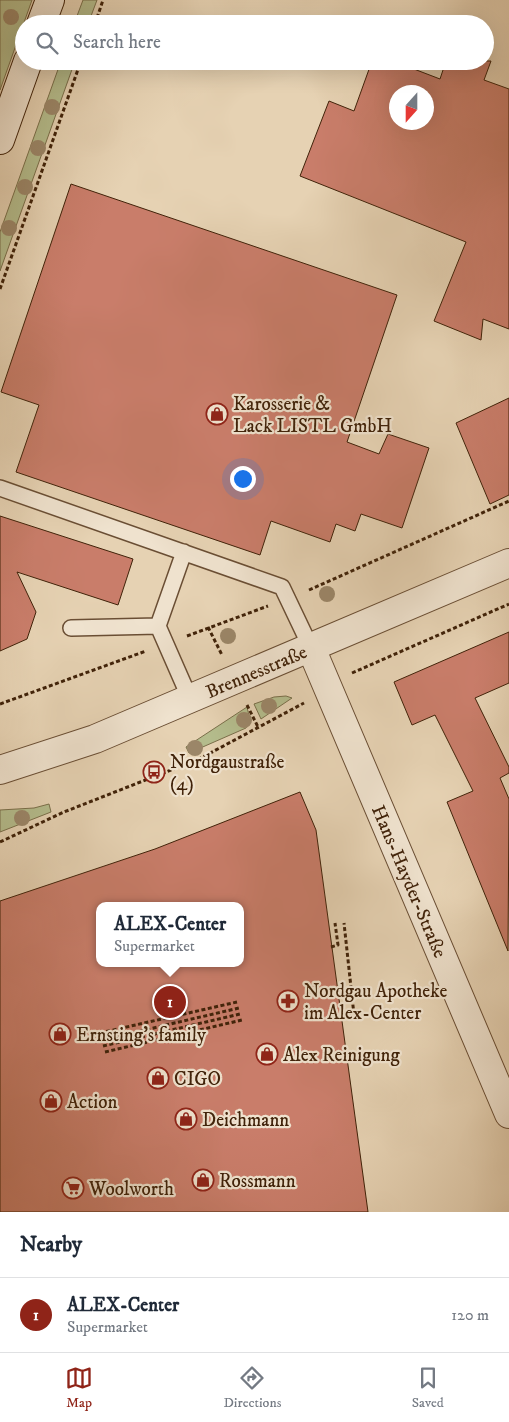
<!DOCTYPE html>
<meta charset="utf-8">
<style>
body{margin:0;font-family:"IM FELL DW Pica",serif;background:#f2f2f3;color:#1f2937}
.compass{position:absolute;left:389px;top:85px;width:45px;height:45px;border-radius:50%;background:#fff;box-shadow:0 5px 20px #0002;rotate:201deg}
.you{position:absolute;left:242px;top:478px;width:18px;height:18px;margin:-12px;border:4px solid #fff;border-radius:50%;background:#1a73e8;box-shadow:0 0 0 8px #1a73e833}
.badge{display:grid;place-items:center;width:32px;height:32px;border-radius:50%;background:#8f2418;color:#fff;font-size:16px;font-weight:700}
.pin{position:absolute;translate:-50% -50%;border:2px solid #fff;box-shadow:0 1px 5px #0006}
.popup{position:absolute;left:96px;top:902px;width:148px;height:65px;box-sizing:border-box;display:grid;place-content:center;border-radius:10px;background:#fff;filter:drop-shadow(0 1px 4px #0005);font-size:16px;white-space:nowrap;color:#747a83}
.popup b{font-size:19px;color:#1f2937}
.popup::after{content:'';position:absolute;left:50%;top:100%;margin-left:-10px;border:10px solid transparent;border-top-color:#fff}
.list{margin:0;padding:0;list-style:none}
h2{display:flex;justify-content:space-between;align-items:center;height:65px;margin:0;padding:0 20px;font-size:21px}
h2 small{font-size:16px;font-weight:400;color:#747a83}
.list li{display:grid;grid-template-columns:32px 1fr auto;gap:15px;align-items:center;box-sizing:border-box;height:75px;padding:0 20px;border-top:1px solid #e0e1e3}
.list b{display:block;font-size:19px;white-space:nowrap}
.list p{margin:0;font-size:16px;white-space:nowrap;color:#747a83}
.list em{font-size:16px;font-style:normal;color:#747a83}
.icon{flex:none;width:28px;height:28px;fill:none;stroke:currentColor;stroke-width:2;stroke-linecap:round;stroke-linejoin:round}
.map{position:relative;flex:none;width:509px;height:1212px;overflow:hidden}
.search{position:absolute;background:#fff;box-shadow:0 5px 20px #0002;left:15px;right:15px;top:15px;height:55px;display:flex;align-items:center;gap:12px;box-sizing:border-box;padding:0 18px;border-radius:28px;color:#747a83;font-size:19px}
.sheet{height:140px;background:#fff}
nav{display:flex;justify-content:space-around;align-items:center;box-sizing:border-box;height:70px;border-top:1px solid #e0e1e3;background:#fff;font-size:14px;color:#747a83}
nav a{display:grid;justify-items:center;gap:2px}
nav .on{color:#8f2418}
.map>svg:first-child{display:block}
.green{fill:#b4bc8c;stroke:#7a6f4a}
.building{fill:#c97d6a;stroke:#402209;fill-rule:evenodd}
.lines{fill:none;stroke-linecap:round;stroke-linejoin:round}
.service-casing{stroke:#6a4e34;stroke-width:18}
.minor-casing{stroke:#6a4e34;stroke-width:30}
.tertiary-casing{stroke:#6a4e34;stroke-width:30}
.secondary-casing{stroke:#402209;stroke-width:30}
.path{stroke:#402209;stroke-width:3;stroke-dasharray:4 2.5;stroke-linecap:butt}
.service{stroke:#efe2ce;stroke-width:15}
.minor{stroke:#efe2ce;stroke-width:28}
.tertiary{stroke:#efe2ce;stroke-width:28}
.secondary{stroke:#efe2ce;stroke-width:28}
.tree{fill:#9b8668}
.labels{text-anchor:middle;stroke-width:4.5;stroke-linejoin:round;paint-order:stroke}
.poi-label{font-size:19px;fill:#402209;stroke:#efe2ce;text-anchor:start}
.street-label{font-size:19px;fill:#402209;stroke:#efe2ce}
</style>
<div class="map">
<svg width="509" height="1212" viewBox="0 0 509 1212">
<rect width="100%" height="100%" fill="#e6d2b3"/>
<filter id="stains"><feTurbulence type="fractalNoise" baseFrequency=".004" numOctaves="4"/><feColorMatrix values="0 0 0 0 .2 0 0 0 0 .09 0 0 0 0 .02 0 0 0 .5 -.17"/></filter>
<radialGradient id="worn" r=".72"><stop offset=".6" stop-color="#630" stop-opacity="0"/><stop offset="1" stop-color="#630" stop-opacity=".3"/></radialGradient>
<path class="green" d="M 0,0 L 32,0 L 0,90 Z
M 83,0 L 97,0 L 88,24 L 74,24 Z
M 61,61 L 75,61 L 0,271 L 0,232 Z
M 286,696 L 292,698 L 261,719 L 254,704 L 274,697 Z
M 247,707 L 250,720 L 246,728 L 189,753 L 186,747 Z
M 49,804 L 51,812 L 0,832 L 0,810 L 34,808 Z"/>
<path class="building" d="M 372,61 L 393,61 L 440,79 L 446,61 L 491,61 L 484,80 L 509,89 L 509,329 L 483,319 L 481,340 L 434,321 L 466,242 L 300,176 L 329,101 L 354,111 ZM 396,92 L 426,92 L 426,122 L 396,122 Z
M 71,184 L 397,295 L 347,442 L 379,454 L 388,434 L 429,448 L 402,528 L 361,514 L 355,531 L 336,524 L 330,542 L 271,521 L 260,555 L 16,472 L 39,405 L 1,392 Z
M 509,398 L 509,495 L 490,504 L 456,423 Z
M 0,516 L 133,559 L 118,605 L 17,572 L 36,612 L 27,639 L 0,651 Z
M 509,632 L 509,683 L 475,698 L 509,767 L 509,773 L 500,778 L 509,799 L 508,951 L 447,802 L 473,791 L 435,715 L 412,725 L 394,682 Z
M 300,792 L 316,830 L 368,1212 L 0,1212 L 0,901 L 155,849 ZM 100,906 L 240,906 L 240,963 L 100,963 Z"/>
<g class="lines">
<g class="service-casing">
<path id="service" d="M 0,488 L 282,587 L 311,648
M 184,552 L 158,626 L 190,699
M 71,628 L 158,626"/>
</g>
<g class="minor-casing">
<path id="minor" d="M 311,648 L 509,1114"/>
</g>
<g class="tertiary-casing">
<path id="tertiary" d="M 0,770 L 95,739 L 509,563"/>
</g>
<g class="secondary-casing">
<path id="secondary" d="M 41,24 L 50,0
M 0,140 L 28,61"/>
</g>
<path class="path" d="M 95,24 L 103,0
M 0,289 L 81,61
M 309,590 L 509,501
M 208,627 L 222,655
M 187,636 L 268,606
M 352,673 L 509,604
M 0,704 L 146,651
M 247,705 L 258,727
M 0,842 L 64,812 L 199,759 L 304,703
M 331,947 L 338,945 L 335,923
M 339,995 L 352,994
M 341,1016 L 354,1015 L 344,923
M 100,1033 L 237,1002
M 102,1040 L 239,1008
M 103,1046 L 240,1014
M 105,1052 L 242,1020"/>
<use href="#service" class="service"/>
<use href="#minor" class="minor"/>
<use href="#tertiary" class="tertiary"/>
<use href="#secondary" class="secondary"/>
</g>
<g class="tree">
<circle cx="11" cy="17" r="8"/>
<circle cx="52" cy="107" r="8"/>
<circle cx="38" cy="148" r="8"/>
<circle cx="25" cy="187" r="8"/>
<circle cx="9" cy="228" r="8"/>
<circle cx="327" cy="594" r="8"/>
<circle cx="228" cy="636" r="8"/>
<circle cx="269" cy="706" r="8"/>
<circle cx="244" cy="720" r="8"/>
<circle cx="195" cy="748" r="8"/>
<circle cx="22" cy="818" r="8"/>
</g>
<defs>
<g id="shop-ring" transform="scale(1.125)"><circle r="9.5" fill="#efe2ce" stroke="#8f2418" stroke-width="1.5"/><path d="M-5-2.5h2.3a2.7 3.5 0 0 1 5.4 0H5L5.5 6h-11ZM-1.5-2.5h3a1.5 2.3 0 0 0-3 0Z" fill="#8f2418"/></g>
<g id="bus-ring" transform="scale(1.125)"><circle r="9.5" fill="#efe2ce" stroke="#8f2418" stroke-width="1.5"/><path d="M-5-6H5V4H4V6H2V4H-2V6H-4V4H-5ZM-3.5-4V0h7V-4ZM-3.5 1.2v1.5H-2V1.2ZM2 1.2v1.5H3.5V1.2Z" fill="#8f2418"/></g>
<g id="pharmacy-ring" transform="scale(1.125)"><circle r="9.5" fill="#efe2ce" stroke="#8f2418" stroke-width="1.5"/><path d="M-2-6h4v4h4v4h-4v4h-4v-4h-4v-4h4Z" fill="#8f2418"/></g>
<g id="supermarket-ring" transform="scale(1.125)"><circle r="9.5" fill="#efe2ce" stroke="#8f2418" stroke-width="1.5"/><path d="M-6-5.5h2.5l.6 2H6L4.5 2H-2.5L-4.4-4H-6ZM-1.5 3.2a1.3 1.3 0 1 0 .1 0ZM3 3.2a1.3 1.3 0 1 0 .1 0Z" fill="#8f2418"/></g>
</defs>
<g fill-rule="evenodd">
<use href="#shop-ring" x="217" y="414"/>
<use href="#bus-ring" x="154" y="772"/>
<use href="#pharmacy-ring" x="288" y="1001"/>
<use href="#shop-ring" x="60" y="1034"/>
<use href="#shop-ring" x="267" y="1054"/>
<use href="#shop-ring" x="158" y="1078"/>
<use href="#shop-ring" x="51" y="1101"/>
<use href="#shop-ring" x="186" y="1119"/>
<use href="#shop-ring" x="203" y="1180"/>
<use href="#supermarket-ring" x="73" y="1188"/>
</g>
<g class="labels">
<g class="poi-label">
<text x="233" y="410">Karosserie &amp;<tspan x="233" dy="22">Lack LISTL GmbH</tspan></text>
<text x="170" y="768">Nordgaustraße<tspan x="170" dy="22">(4)</tspan></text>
<text x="304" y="997">Nordgau Apotheke<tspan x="304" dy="22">im Alex-Center</tspan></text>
<text x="76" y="1041">Ernsting's family</text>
<text x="283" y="1061">Alex Reinigung</text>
<text x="174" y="1085">CIGO</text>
<text x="67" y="1108">Action</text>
<text x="202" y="1126">Deichmann</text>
<text x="219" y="1187">Rossmann</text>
<text x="89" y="1195">Woolworth</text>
</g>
<g class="street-label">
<text transform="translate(256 671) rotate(-23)" y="7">Brennesstraße</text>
<text transform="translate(410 881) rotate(67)" y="7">Hans-Hayder-Straße</text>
</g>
</g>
<rect width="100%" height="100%" filter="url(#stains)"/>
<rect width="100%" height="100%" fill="url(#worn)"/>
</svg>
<svg class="compass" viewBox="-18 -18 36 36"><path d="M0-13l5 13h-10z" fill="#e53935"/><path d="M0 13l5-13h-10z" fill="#747a83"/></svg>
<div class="you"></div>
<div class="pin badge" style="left:170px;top:1002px">1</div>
<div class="popup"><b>ALEX-Center</b>Supermarket</div>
<div class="search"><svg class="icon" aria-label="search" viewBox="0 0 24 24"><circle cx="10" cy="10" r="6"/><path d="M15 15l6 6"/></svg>Search here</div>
</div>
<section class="sheet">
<h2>Nearby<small></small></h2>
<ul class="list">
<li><span class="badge">1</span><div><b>ALEX-Center</b><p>Supermarket</p></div><em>120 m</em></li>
</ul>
</section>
<nav>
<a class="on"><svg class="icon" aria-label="map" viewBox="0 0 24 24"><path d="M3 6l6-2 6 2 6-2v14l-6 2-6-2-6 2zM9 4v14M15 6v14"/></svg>Map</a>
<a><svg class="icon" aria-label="directions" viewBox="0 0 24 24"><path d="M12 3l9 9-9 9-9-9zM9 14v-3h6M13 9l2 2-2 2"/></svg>Directions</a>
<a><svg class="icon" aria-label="saved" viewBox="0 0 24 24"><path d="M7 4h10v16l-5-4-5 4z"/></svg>Saved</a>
</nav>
